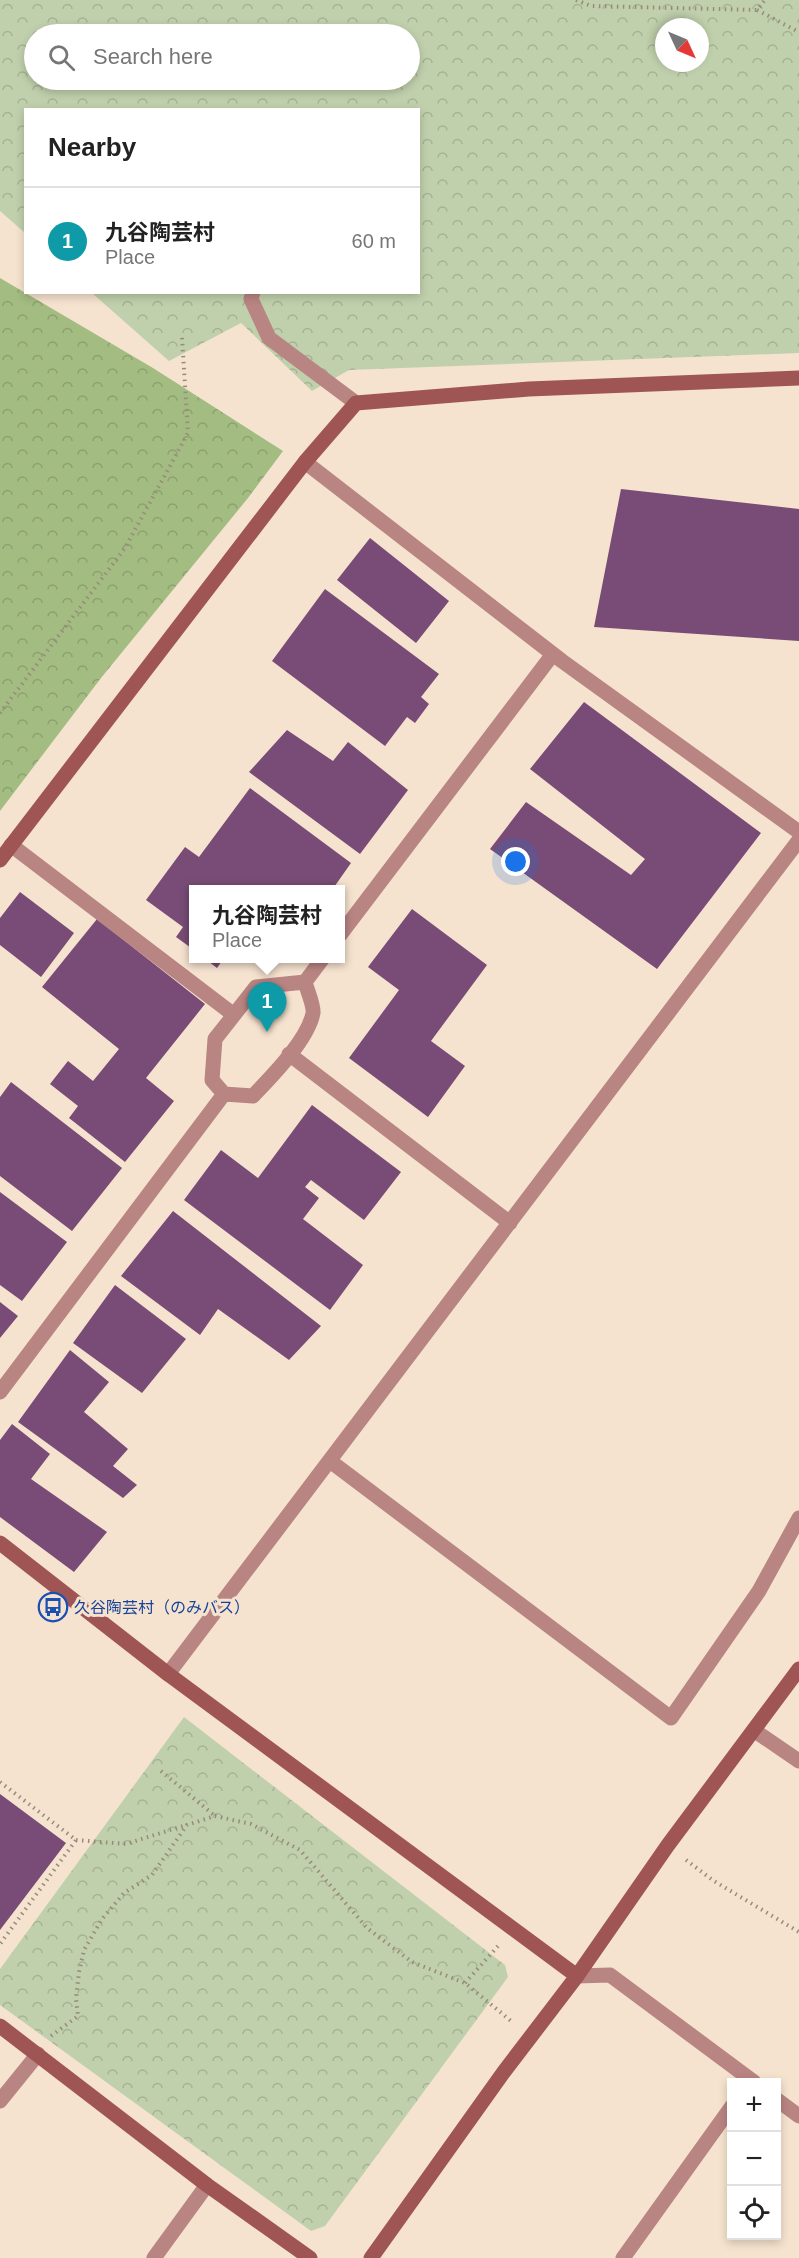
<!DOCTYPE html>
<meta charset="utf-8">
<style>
body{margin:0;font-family:Helvetica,"Noto Sans JP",sans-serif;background:#f6f6f6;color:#222}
.controls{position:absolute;right:18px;bottom:18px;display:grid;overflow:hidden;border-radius:0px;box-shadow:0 3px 9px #0003}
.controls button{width:54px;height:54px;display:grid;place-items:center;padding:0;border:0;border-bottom:2px solid #e0e0e0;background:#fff;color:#222;font:30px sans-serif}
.compass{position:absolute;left:655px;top:18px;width:54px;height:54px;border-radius:50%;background:#fff;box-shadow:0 3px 9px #0003;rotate:134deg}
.you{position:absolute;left:516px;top:862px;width:21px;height:21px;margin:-15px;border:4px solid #fff;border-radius:50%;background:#1a73e8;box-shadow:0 0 0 9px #1a73e833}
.badge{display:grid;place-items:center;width:39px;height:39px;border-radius:50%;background:#1a73e8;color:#fff;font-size:20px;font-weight:700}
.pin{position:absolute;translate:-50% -50px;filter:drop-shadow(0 2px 3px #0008)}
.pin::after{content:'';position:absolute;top:32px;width:21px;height:18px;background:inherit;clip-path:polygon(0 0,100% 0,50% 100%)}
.popup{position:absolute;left:189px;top:885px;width:156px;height:78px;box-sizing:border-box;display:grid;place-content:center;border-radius:0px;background:#fff;filter:drop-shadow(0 2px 4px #0005);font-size:20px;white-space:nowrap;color:#767676}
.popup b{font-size:22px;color:#222}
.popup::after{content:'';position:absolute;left:50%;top:100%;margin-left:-12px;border:12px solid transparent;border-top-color:#fff}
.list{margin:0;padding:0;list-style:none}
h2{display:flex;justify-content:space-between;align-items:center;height:78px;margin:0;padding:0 24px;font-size:26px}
h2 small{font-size:20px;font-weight:400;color:#767676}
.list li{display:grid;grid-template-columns:39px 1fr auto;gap:18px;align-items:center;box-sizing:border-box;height:108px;padding:0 24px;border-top:2px solid #e0e0e0}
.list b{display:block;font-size:22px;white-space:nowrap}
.list p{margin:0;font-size:20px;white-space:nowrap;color:#767676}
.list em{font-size:20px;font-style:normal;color:#767676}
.icon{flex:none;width:33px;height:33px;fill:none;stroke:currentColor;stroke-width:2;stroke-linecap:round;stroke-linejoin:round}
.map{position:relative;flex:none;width:799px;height:2258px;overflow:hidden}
.search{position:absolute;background:#fff;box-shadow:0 3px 9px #0003;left:24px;top:24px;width:396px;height:66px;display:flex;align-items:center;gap:15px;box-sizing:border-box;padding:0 21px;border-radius:33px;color:#767676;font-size:22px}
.panel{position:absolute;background:#fff;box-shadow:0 3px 9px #0003;left:24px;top:108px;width:396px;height:186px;border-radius:0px}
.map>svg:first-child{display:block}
.forest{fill:url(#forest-crowns)}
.park{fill:url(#park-crowns);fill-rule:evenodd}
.building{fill:#784c76}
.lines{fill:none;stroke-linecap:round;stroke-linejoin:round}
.path{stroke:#988b7c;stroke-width:4;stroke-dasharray:1.5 4.5;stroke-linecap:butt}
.lane{stroke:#b98583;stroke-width:15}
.street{stroke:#b98583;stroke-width:15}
.secondary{stroke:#9f5554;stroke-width:15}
.labels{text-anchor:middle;stroke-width:6;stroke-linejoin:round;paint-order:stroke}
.transit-label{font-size:16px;fill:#164399;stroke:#f6e3cf;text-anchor:start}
</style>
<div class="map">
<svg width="799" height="2258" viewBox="0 0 799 2258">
<defs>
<pattern id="forest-crowns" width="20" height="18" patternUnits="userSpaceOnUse" patternTransform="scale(1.5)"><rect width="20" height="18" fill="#a3bc82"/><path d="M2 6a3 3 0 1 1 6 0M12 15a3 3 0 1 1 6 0" fill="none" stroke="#8ca16f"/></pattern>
<pattern id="park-crowns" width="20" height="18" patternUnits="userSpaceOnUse" patternTransform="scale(1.5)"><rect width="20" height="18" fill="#c0d0ac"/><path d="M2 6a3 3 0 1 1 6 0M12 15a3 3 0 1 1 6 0" fill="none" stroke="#a5b293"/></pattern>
</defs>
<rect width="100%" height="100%" fill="#f6e3cf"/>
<path class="forest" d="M 0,278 L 153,368 L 283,451 L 248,498 L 101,678 L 0,811 Z"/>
<path class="park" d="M 0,0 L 799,0 L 799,353 L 349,370 L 312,391 L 241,323 L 169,361 L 92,293 L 418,292 L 418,110 L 26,110 L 25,233 L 0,211 ZM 664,27 L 700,27 L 700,63 L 664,63 ZM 34,34 L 410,34 L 410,80 L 34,80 Z
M 184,1717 L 505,1965 L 508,1977 L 325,2226 L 311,2231 L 0,2005 L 0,1969 Z"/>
<path class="building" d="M 621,489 L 799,509 L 799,641 L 594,627 Z
M 370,538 L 449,601 L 416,643 L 337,580 Z
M 325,589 L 439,674 L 421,697 L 429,704 L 415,723 L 407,717 L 385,746 L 272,661 Z
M 584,702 L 761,833 L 657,969 L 490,849 L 526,802 L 631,875 L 645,859 L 530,769 Z
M 287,730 L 333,761 L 348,742 L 408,790 L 360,854 L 249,772 Z
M 250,788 L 351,863 L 332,890 L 194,890 L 194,950 L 176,937 L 183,927 L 146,900 L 185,847 L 199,857 Z
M 20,892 L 74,933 L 41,977 L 0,945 L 0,918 Z
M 412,909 L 487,965 L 431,1041 L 465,1066 L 428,1117 L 349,1058 L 399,990 L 368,967 Z
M 97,919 L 205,1004 L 146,1078 L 174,1101 L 125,1162 L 69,1118 L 78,1106 L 50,1084 L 68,1061 L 93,1081 L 119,1049 L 42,987 Z
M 204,958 L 224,958 L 217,968 Z
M 11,1082 L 122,1168 L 72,1231 L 0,1176 L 0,1097 Z
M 312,1105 L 401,1172 L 364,1220 L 311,1180 L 305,1187 L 319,1198 L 303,1219 L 363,1265 L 330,1310 L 184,1200 L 221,1150 L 258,1178 Z
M 0,1192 L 67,1242 L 22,1301 L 0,1285 Z
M 173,1211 L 321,1326 L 289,1360 L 218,1309 L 200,1335 L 121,1276 Z
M 115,1285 L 186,1339 L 142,1393 L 73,1343 Z
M 0,1302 L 18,1316 L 0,1338 Z
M 70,1350 L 109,1382 L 84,1412 L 128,1449 L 113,1466 L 137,1485 L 123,1498 L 18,1422 Z
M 12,1424 L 50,1454 L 31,1479 L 107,1532 L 74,1572 L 0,1517 L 0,1440 Z
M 0,1794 L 66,1843 L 0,1930 Z"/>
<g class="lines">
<path class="path" d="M 576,0 L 591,6 L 757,10 L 765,0
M 757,10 L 799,32
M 0,713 L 125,548 L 188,433 L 182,337
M 161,1771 L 215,1816
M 0,1782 L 76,1840 L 0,1944
M 76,1840 L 126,1844 L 186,1825
M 686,1860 L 714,1881 L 799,1932
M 465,1983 L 498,1946
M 51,2036 L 78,2016 L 76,1999 L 79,1972 L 84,1950 L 102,1919 L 124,1893 L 152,1875 L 187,1825 L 215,1816 L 251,1824 L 300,1850 L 367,1928 L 412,1962 L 465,1983 L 511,2021"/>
<path class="lane" d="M 253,292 L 251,299 L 269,338 L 356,403"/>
<path class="street" d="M 305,462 L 562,661 L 799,832
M 11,845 L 234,1015
M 340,935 L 553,654
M 305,982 C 307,990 314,1005 313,1013 C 308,1040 271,1077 253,1096 L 224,1094 L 212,1080 L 215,1039 L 256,987 L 305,982 L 323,958
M 289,1054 L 510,1223
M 0,1392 L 224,1094
M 330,1461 L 671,1718 L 759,1591 L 799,1518
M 168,1674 L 799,840
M 755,1731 L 799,1761
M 577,1976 L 610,1975 L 754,2082
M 776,2099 L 799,2116
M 0,2101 L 38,2054
M 154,2258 L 207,2185
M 623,2258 L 732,2106"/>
<path class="secondary" d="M 0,860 L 305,462 L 356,403 L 529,389 L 799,378
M 0,1543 L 168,1674 L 577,1976
M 0,2026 L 207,2185 L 310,2258
M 371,2258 L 503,2073 L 577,1976 L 668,1845 L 799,1669"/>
</g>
<defs>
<g id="bus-ring" transform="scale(1.5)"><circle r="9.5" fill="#f6e3cf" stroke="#1a4fb4" stroke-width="1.5"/><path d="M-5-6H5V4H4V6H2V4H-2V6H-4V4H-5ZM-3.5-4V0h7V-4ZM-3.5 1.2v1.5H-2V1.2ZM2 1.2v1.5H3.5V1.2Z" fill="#1a4fb4"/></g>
</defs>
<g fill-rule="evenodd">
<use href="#bus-ring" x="53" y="1607"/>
</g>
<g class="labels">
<g class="transit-label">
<text x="74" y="1613">久谷陶芸村（のみバス）</text>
</g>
</g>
</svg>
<div class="controls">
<button>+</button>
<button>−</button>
<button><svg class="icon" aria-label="locate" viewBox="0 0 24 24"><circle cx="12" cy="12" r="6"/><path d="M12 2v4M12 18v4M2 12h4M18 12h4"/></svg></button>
</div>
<svg class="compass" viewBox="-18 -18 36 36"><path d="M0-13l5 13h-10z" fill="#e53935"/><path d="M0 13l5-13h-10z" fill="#767676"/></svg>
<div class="you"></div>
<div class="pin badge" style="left:267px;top:1032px;background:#0f9aa8">1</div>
<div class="popup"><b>九谷陶芸村</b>Place</div>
<div class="search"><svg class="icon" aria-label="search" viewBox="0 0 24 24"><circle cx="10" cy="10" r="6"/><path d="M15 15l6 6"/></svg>Search here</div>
<section class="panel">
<h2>Nearby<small></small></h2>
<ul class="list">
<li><span class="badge" style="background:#0f9aa8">1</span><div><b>九谷陶芸村</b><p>Place</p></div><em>60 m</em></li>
</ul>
</section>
</div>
